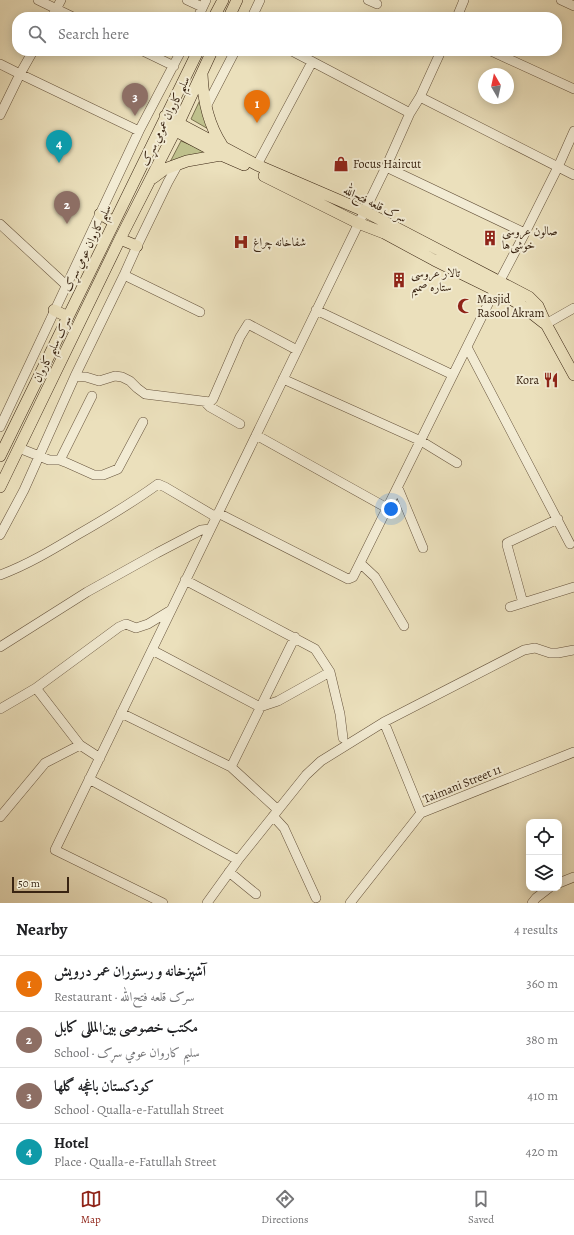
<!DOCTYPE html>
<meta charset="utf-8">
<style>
body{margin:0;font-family:Alegreya,Amiri,serif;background:#f6f6f6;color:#202124}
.controls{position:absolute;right:12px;bottom:12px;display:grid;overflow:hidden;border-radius:8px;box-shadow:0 2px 10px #0003}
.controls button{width:36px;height:36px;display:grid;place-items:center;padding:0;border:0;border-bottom:1px solid #e0e0e0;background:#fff;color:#202124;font:20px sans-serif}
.compass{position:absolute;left:478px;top:68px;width:36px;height:36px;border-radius:50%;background:#fff;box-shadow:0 2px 10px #0003;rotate:351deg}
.scale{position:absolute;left:12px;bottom:10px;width:57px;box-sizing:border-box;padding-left:4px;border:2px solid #392412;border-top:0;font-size:11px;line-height:14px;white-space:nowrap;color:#392412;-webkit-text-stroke:3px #f2ebd3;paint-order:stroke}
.you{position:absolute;left:391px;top:509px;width:14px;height:14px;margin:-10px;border:3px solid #fff;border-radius:50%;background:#1a73e8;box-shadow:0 0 0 6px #1a73e833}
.badge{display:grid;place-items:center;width:26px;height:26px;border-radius:50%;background:#8f2418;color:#fff;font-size:13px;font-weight:700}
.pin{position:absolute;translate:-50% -33px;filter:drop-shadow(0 1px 2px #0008)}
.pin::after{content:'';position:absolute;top:21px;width:14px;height:12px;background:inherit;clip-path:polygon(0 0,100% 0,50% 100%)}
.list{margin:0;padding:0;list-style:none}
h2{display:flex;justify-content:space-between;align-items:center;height:52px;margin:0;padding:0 16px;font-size:17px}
h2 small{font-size:13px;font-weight:400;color:#757577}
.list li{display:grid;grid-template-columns:26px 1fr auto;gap:12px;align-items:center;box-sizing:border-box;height:56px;padding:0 16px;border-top:1px solid #e0e0e0}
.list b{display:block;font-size:15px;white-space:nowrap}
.list p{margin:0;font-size:13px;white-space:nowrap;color:#757577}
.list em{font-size:13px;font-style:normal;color:#757577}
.icon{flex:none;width:22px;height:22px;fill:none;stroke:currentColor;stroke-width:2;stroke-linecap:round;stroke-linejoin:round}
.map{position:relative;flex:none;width:574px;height:903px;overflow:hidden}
.search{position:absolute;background:#fff;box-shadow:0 2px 10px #0003;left:12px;right:12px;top:12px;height:44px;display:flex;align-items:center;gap:10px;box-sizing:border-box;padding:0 14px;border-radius:16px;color:#757577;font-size:15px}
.sheet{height:276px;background:#fff}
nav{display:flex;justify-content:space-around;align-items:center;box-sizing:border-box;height:56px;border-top:1px solid #e0e0e0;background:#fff;font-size:11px;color:#757577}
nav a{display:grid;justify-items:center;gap:2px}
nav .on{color:#8f2418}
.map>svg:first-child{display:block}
.green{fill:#bec08c;stroke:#7c724f}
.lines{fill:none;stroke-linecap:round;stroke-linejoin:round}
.minor-casing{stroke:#66533c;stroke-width:10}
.major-casing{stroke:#392412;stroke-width:12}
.minor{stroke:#f2ebd3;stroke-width:9}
.major{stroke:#ebe0bc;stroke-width:11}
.labels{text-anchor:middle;stroke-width:4;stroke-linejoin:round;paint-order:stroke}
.street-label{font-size:12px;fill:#392412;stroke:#f2ebd3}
.poi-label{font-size:12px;fill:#392412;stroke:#f2ebd3;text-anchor:start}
</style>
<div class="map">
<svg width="574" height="903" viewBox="0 0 574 903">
<rect width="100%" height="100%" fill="#ebe0bc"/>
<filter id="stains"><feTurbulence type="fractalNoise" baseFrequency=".005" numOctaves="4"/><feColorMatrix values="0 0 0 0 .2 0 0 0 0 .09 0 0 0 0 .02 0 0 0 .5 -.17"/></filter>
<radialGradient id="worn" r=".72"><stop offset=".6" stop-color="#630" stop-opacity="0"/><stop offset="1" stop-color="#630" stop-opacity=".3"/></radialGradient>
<path class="green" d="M 200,100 L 210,130 L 191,119 Z
M 181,141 L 208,152 L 169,164 Z"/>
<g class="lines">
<g class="minor-casing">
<path id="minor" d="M 38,0 L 73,17
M 187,0 L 202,7
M 368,0 L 377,4
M 561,0 L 574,6
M 52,17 L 61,0
M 198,17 L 206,0
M 252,17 L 260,0
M 457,17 L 464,0
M 143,51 L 174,66
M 292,51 L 410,113
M 491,51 L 574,89
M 0,64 L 20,74 L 33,51
M 420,97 L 574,175
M 206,107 L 235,51
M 0,115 L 20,74 L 139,131
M 257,165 L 312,62
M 386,167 L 525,233
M 0,224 L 66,285
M 124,275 L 200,312
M 316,310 L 453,375
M 546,324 L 574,308
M 467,347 L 570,544
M 75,376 L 86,377 L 99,381 L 115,376 L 122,377 L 130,381 L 137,388 L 145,394 L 210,402 L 213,399 L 240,337 L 248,324 L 297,350
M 283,379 L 421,441 L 457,463
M 205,402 L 210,407 L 240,424
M 0,427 L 139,131 L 181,51
M 256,435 L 387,508
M 19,448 L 49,460 L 60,460 L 65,462 L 94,475 L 103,475 L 118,469 L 143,422
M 60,460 L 92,396
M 398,488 L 423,548
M 218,513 L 348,579 L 353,577 L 495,290 L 525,233 L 558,167 L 574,131
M 0,535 L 24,490 L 75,376 L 124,275 L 137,246 L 168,182 L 178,164
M 360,563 L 375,577 L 404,626
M 0,575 C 27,565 52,550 77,535 C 105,519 132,503 158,484 L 165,487 L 216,517
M 185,580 L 315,649 L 330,672 L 340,714 L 343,738
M 523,603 L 507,545 L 507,543 L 558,519
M 510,607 L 574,587
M 0,647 L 87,592 L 157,553 L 201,530 L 210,529
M 152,650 L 260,707 L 278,701 L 330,672
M 36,688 L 80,745 L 100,758
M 0,709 L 36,688 L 119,627 L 126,624 L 136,628 L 148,624 L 171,610
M 121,713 L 231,767 L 278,810
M 384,722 L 421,813
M 231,767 L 295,637
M 89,779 L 238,860
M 273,816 L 284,828 L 316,898
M 0,817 L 45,763 L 80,745
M 229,872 L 256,894
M 559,883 L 574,877
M 163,903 L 55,850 L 386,167 L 410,113 L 420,97 L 441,51
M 207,903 L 238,860 L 306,775 L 321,761 L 384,722 L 524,650 L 535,648 L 550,653 L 558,653 L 574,650
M 350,903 L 421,813 L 574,752
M 532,903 L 536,898 L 549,888"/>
</g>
<g class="major-casing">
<path id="major" d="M 214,17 L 223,0
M 229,17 L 237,0
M 202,74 C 203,99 208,124 222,145
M 165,116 L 257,165 L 364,211 L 529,297 L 538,306 L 546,324 L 574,375
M 170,128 L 221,155 L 244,165
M 264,176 L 358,223 L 384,233 L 434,260 L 495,290 L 521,305 L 544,323
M 153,178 L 165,169 L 187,161 L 221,155
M 100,214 L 114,222
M 120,239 L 137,246
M 54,310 L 68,317
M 0,456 L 198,51
M 0,487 L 120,239 L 175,131 L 212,51"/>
</g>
<use href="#minor" class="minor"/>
<use href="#major" class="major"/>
</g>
<defs>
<g id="shop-bare" transform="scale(1.2)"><path d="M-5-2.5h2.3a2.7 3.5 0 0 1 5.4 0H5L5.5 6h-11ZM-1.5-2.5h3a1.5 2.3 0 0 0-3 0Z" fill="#8f2418" stroke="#f2ebd3" stroke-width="2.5" paint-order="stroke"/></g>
<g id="building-bare" transform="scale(1.2)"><path d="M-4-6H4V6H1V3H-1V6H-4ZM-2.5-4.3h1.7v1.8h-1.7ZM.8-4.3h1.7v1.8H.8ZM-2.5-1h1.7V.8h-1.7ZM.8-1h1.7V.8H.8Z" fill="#8f2418" stroke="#f2ebd3" stroke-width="2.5" paint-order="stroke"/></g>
<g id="hospital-bare" transform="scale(1.2)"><path d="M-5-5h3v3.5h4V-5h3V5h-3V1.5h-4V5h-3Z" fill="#8f2418" stroke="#f2ebd3" stroke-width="2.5" paint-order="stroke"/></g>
<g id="mosque-bare" transform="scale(1.2)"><path d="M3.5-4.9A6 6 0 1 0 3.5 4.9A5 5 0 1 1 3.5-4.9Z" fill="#8f2418" stroke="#f2ebd3" stroke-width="2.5" paint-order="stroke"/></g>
<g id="restaurant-bare" transform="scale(1.2)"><path d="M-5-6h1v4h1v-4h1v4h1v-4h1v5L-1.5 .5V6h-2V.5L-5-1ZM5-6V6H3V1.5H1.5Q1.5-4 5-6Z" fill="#8f2418" stroke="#f2ebd3" stroke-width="2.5" paint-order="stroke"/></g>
</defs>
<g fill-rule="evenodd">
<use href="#shop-bare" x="341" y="164"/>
<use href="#building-bare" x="490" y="238"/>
<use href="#hospital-bare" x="241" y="242"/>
<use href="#building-bare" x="399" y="280"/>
<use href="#mosque-bare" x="465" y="306"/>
<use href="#restaurant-bare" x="551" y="380"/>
</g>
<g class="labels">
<g class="street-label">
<text transform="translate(165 121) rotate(-64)" y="4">سلیم کاروان عمومي سړک</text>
<text transform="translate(375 204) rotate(26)" y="4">سرک قلعه فتح‌الله</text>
<text transform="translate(87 248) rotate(-64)" y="4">سلیم کاروان عومي سړک</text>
<text transform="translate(52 349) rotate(-64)" y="4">سرک سلیم کاروان</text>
<text transform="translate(462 784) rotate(-22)" y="4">Taimani Street 11</text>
</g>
<g class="poi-label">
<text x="353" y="168">Focus Haircut</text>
<text x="502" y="235">صالون عروسی<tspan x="502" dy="14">خوشی‌ها</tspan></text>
<text x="253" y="246">شفاخانه چراغ</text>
<text x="411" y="277">تالار عروسی<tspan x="411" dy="14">ستاره صمیم</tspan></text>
<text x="477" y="303">Masjid<tspan x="477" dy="14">Rasool Akram</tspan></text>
<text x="539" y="384" text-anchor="end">Kora</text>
</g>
</g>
<rect width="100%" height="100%" filter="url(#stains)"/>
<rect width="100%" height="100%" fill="url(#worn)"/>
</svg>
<div class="controls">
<button><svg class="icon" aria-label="locate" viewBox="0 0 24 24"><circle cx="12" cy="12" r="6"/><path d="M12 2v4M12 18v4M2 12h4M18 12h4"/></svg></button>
<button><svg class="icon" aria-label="layers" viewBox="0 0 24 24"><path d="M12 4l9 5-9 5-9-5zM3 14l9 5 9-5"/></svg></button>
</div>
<svg class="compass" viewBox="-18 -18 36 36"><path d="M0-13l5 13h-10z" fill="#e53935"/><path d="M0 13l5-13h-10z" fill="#757577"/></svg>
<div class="scale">50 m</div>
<div class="you"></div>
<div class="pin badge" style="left:257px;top:123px;background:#e8710a">1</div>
<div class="pin badge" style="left:67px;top:224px;background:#8d6e63">2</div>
<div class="pin badge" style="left:135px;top:116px;background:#8d6e63">3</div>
<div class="pin badge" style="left:59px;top:163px;background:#0f9aa8">4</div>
<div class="search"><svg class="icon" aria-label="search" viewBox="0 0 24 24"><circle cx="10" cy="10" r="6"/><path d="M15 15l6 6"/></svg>Search here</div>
</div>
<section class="sheet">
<h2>Nearby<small>4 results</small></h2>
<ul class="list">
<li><span class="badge" style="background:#e8710a">1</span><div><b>آشپزخانه و رستوران عمر درویش</b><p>Restaurant · سرک قلعه فتح‌الله</p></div><em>360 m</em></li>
<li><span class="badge" style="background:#8d6e63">2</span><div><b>مکتب خصوصی بین‌المللی کابل</b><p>School · سلیم کاروان عومي سړک</p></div><em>380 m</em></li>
<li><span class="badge" style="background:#8d6e63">3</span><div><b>کودکستان باغچه گلها</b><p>School · Qualla-e-Fatullah Street</p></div><em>410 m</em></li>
<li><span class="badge" style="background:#0f9aa8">4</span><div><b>Hotel</b><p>Place · Qualla-e-Fatullah Street</p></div><em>420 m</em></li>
</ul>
</section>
<nav>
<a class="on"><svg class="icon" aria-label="map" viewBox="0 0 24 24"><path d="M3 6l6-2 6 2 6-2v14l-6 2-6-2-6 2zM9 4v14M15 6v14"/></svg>Map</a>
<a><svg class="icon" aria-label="directions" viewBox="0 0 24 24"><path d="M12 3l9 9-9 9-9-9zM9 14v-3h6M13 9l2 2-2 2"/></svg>Directions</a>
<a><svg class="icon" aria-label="saved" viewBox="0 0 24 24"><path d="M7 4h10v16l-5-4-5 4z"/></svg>Saved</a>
</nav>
